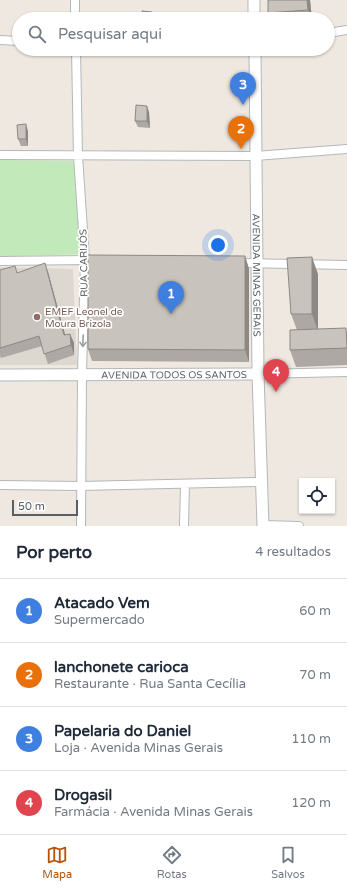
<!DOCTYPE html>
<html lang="pt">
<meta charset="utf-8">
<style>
body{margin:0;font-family:"Varela Round",sans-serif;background:#f2f2f3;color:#1f2937}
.controls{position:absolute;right:12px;bottom:12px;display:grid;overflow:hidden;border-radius:0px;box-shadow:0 1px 3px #0004}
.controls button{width:36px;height:36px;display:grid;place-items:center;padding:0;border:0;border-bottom:1px solid #e0e1e3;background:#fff;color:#1f2937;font:20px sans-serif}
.scale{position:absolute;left:12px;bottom:10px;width:66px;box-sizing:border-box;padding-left:4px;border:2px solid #595f63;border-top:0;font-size:11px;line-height:14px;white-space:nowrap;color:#595f63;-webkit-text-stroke:3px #fff;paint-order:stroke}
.you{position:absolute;left:218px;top:245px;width:14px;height:14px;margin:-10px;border:3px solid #fff;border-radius:50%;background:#1a73e8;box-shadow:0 0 0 6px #1a73e833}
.badge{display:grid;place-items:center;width:26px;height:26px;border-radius:50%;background:#b45309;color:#fff;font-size:13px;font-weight:700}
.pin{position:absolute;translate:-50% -33px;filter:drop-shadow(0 1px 2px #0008)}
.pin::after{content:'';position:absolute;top:21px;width:14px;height:12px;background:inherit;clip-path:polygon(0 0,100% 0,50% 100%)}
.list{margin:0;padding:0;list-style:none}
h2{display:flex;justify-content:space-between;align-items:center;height:52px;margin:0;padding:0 16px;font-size:17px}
h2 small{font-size:13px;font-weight:400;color:#747a83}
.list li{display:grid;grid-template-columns:26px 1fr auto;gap:12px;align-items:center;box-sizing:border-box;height:64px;padding:0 16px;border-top:1px solid #e0e1e3}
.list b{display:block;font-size:15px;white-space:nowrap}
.list p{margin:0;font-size:13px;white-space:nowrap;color:#747a83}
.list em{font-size:13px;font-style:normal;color:#747a83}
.icon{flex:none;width:22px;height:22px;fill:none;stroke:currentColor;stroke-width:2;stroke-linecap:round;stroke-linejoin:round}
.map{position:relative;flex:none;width:347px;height:526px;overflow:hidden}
.search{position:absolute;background:#fff;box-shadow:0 1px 3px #0004;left:12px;right:12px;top:12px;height:44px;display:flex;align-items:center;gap:10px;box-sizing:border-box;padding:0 14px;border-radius:22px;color:#747a83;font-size:15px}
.sheet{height:308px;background:#fff}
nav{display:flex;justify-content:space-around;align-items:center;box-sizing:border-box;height:56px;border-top:1px solid #e0e1e3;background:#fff;font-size:11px;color:#747a83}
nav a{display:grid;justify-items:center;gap:2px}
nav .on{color:#b45309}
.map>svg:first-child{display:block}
.education{fill:#ddd8cf}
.green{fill:#c1e9b9}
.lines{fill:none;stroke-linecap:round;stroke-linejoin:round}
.street-casing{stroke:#b3b8bd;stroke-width:10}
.secondary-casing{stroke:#b2b8bd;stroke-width:13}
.street{stroke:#fff;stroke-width:8}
.secondary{stroke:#fff;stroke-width:11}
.wall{fill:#ada8a3}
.shaded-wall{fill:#8d8884}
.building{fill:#c9c3bd;stroke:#8d8884}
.oneway{stroke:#9b9fa1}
.education-dot{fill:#8d6e63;stroke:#fff;stroke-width:1.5}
.labels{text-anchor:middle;stroke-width:3.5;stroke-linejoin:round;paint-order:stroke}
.street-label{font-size:10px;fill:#595f63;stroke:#fff}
.education-label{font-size:10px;fill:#785e54;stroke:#fff;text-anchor:start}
</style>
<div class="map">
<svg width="347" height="526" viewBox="0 0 347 526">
<rect width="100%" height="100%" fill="#eee8e0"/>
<path class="education" d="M 0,267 L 73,269 L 77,365 L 0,365 Z"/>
<path class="green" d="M 0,160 L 74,161 L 81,254 L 0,257 Z"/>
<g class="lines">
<g class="street-casing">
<path id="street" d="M 75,0 L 75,19
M 328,33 L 347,30
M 0,40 L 19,41
M 76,49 L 78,156 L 85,260 L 82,374 L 81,526
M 0,155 L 255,156 L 347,149
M 0,261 L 89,260
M 237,263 L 347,265
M 258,374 L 347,372
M 0,485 L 80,486 L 261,482
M 263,525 L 299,526
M 184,526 L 185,484"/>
</g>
<g class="secondary-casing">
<g id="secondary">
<path d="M 254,0 L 254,19"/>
<path id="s1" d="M 255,49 L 258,374 L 263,526"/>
<path id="s2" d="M 0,375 L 258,374"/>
</g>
</g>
<use href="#street" class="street"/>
<use href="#secondary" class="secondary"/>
</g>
<path class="wall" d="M 310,0 L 312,19 L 270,19 L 268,13 Z
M 149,112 L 150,128 L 138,127 L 135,121 Z
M 246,122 L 249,128 L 249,139 L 243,139 L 240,132 Z
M 28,131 L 28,146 L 21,146 L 18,139 Z
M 245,256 L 249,269 L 249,362 L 92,361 L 88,349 Z
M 0,270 L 17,273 L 48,272 L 65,335 L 70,334 L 74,343 L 74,355 L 48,364 L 42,346 L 1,358 L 0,356 Z
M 318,274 L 318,329 L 347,331 L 347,365 L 296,367 L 290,350 L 297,330 L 291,314 Z"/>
<path class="shaded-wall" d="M 307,0 L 310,0 L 312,19 L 308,10 Z
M 152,12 L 154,18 L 154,19 L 153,19 Z
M 147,106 L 149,112 L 150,128 L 147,121 Z
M 246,122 L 249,128 L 249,139 L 246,132 Z
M 26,124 L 28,131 L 28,146 L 26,139 Z
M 245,256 L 249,269 L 249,362 L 245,350 Z
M 312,257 L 318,274 L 318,331 L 312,314 Z
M 45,263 L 48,272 L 68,345 L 64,335 Z
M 70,334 L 74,343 L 74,355 L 71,345 Z"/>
<path class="building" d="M 268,0 L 307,0 L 308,10 L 268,13 Z
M 142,11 L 152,12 L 153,19 L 143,19 Z
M 136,105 L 147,106 L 147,121 L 135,121 Z
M 240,121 L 246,122 L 246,132 L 240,132 Z
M 26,124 L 26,139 L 18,139 L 17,125 Z
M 88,255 L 245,256 L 245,350 L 88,349 Z
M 312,257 L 312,314 L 291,314 L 287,258 Z
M 45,263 L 64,335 L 70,334 L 71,345 L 44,354 L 39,336 L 0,348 L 0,270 L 15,266 L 17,273 Z
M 346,328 L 347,348 L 290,350 L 290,330 Z"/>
<defs><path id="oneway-shaft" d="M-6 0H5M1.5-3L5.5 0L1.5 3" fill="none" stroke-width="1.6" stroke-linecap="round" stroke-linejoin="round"/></defs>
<use class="oneway" href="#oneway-shaft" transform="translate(83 341) rotate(92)"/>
<circle class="education-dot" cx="37" cy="317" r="4"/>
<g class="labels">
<g class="street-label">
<text transform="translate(83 263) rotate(-91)" y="4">RUA CARIJÓS</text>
<text dy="4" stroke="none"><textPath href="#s1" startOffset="226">AVENIDA MINAS GERAIS</textPath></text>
<text dy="4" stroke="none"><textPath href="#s2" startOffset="174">AVENIDA TODOS OS SANTOS</textPath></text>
</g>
<g class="education-label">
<text x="45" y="315">EMEF Leonel de<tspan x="45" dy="12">Moura Brizola</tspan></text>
</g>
</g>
</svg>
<div class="controls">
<button><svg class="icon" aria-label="locate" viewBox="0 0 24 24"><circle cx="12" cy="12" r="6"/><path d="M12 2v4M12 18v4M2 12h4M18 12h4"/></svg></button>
</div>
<div class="scale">50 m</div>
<div class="you"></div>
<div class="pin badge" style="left:171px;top:314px;background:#3f7fe0">1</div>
<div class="pin badge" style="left:241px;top:149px;background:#e8710a">2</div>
<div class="pin badge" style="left:243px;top:105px;background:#3f7fe0">3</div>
<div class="pin badge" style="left:276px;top:392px;background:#e0444e">4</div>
<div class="search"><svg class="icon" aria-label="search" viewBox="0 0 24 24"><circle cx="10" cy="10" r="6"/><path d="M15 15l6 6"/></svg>Pesquisar aqui</div>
</div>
<section class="sheet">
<h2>Por perto<small>4 resultados</small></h2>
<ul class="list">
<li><span class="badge" style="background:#3f7fe0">1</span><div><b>Atacado Vem</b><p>Supermercado</p></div><em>60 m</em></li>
<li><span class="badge" style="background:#e8710a">2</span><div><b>lanchonete carioca</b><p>Restaurante · Rua Santa Cecília</p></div><em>70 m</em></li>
<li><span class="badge" style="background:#3f7fe0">3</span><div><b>Papelaria do Daniel</b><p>Loja · Avenida Minas Gerais</p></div><em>110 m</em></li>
<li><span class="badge" style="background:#e0444e">4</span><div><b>Drogasil</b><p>Farmácia · Avenida Minas Gerais</p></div><em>120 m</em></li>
</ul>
</section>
<nav>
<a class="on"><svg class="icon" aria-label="map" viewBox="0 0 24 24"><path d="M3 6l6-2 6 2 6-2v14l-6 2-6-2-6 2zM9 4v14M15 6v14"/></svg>Mapa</a>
<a><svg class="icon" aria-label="directions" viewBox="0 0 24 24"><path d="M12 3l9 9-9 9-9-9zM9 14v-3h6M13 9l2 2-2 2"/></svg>Rotas</a>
<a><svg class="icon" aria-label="saved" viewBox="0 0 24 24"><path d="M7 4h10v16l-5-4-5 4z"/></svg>Salvos</a>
</nav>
